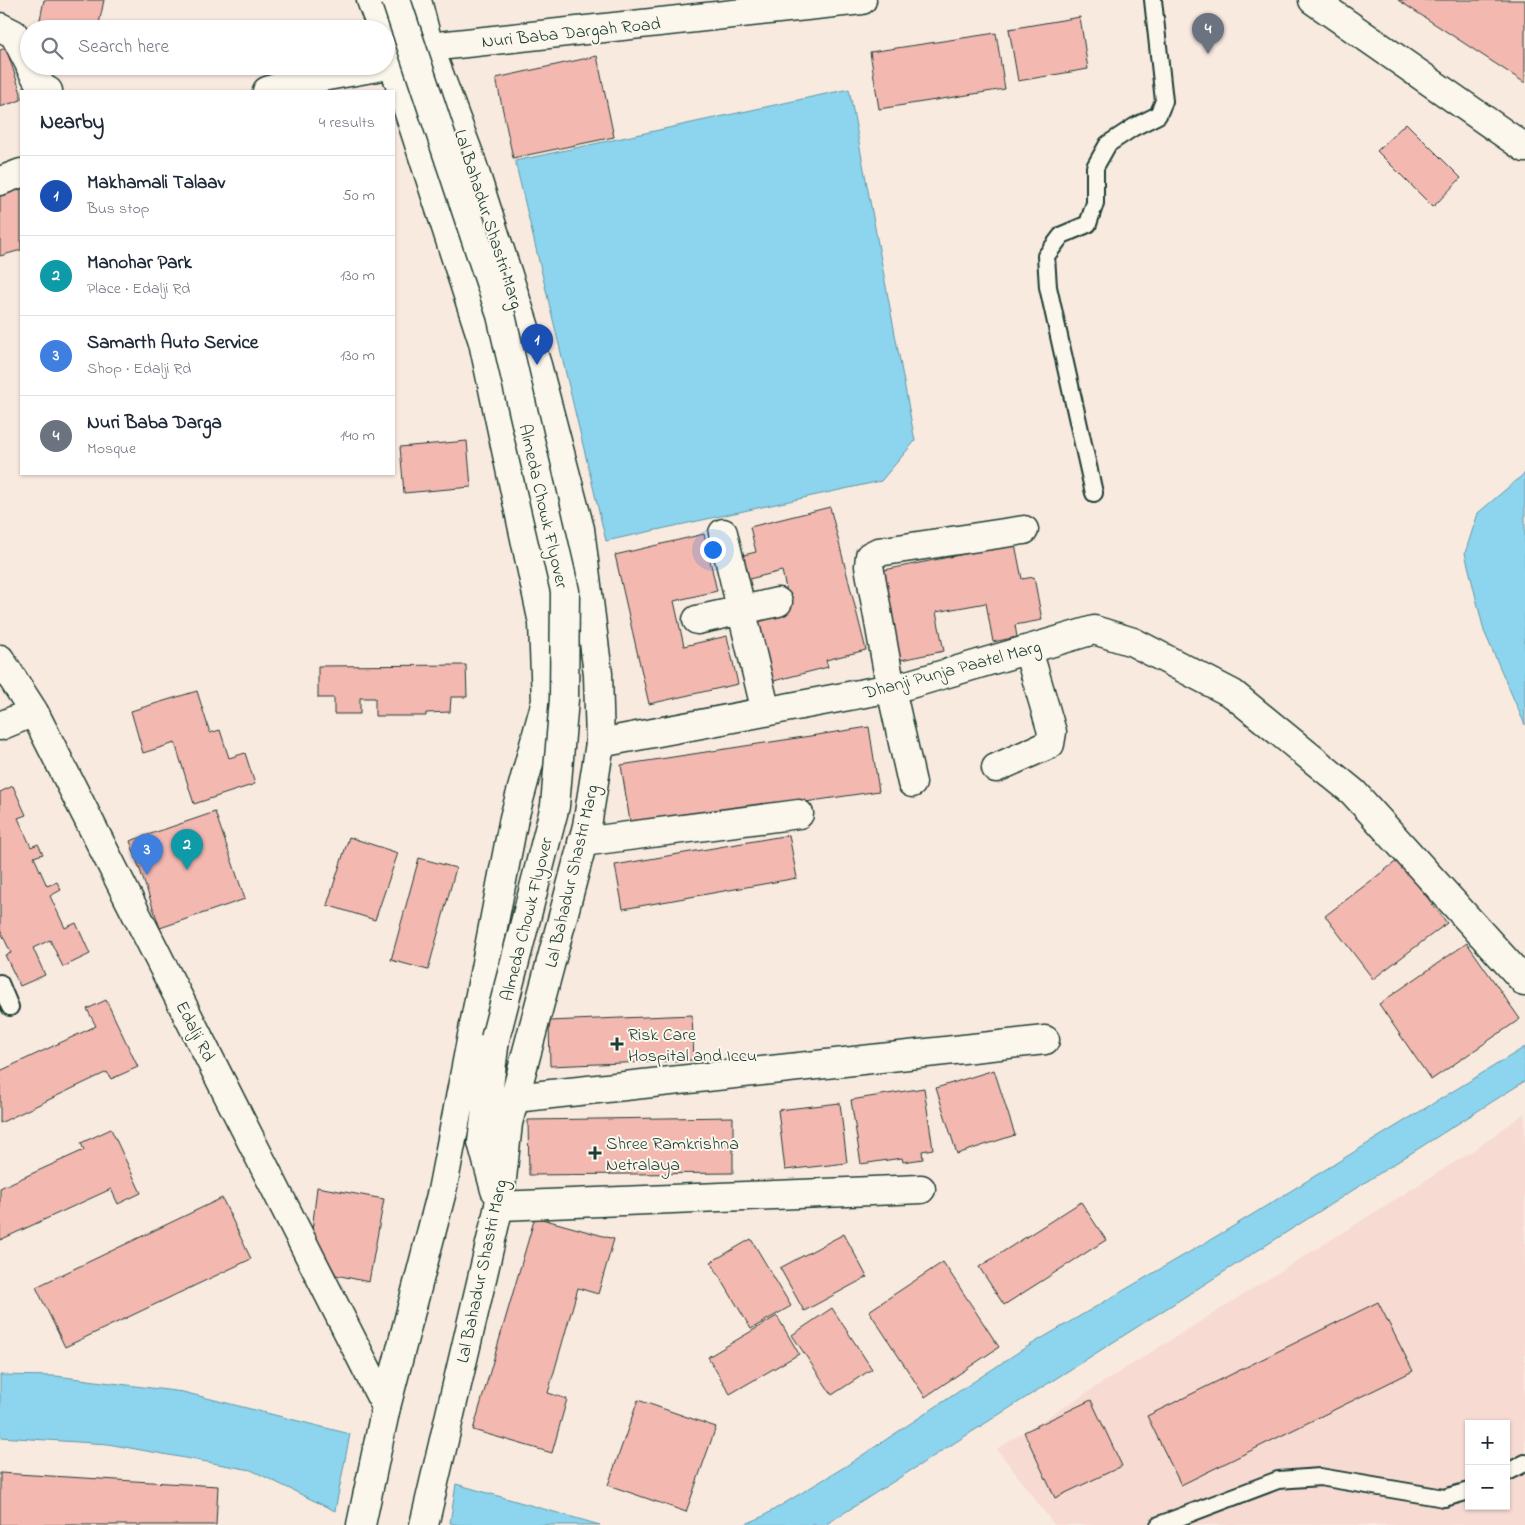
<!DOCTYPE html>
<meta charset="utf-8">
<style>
body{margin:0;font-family:"Indie Flower",sans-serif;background:#f2f2f3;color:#1f2937}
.controls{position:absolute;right:15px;bottom:15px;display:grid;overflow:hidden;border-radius:0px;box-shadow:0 1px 4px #0004}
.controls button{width:45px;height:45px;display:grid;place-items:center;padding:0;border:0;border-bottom:1px solid #e0e1e3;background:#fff;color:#1f2937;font:25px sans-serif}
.you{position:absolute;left:712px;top:549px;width:18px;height:18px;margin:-12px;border:4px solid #fff;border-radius:50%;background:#1a73e8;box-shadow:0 0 0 8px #1a73e833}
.badge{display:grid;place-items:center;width:32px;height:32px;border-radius:50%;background:#1f3d34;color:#fff;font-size:16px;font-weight:700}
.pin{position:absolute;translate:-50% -41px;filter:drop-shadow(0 1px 2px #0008)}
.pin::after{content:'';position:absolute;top:26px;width:18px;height:15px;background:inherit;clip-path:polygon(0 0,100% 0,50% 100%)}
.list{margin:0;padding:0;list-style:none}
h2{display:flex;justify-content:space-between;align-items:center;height:65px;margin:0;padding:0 20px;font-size:21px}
h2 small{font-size:16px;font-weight:400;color:#747a83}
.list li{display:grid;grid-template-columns:32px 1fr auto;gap:15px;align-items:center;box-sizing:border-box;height:80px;padding:0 20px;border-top:1px solid #e0e1e3}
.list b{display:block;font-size:19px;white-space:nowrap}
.list p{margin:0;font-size:16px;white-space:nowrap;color:#747a83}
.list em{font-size:16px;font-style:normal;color:#747a83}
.icon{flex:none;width:28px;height:28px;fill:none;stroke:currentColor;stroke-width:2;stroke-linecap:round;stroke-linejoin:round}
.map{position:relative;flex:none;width:1525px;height:1525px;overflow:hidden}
.search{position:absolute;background:#fff;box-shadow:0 1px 4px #0004;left:20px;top:20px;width:375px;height:55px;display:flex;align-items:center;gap:12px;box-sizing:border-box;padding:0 18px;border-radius:28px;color:#747a83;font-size:19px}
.panel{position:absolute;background:#fff;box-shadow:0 1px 4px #0004;left:20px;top:90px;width:375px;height:385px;border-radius:0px}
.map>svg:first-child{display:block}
.built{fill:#f7dbd2;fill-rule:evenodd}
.water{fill:#8dd4ee;stroke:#6198a4}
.building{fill:#f3b8b0;stroke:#1f3d34}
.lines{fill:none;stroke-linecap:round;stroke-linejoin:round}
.lane-casing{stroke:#1f3d34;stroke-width:20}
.street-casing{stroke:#1f3d34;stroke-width:31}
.secondary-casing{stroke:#1f3d34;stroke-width:31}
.primary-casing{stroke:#1f3d34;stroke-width:31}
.lane{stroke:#fbf7ec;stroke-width:16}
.street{stroke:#fbf7ec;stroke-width:28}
.secondary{stroke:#fbf7ec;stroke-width:28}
.primary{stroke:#fbf7ec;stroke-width:28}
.primary-bridge-casing{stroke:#1f3d34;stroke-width:31;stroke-linecap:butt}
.primary-bridge{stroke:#fbf7ec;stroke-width:28}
.poi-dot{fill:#1f3d34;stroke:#fbf7ec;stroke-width:2}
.labels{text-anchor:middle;stroke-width:4;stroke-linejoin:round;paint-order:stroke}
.street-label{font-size:18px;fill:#1f3d34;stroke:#fbf7ec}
.poi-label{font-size:18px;fill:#1f3d34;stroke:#fbf7ec;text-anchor:start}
</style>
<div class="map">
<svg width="1525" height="1525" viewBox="0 0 1525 1525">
<rect width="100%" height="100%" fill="#f9eae0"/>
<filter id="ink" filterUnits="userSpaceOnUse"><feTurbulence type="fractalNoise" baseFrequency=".02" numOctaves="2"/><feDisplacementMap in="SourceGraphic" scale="10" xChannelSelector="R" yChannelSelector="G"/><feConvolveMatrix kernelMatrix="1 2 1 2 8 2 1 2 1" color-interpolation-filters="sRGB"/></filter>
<g filter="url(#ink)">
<path class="built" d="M 1525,1113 L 1525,1525 L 1054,1525 L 997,1449 L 1474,1150 ZM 1469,1424 L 1506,1424 L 1506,1506 L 1469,1506 Z"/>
<path class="water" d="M 849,89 L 915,441 L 881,481 L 606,541 L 515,161 Z
M 1525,473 L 1525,725 L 1484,631 L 1465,553 L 1478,513 Z
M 1525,1047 L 1525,1081 L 825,1525 L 743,1525 L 760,1518 L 846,1466 L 1020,1351 L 1227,1230 Z
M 0,1375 L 56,1376 L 183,1392 L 350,1434 L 335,1511 L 251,1470 L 108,1444 L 0,1437 Z
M 456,1484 L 600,1525 L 460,1525 L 450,1523 Z"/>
<path class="building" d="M 44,0 L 104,0 L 98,29 L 38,29 Z
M 1398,0 L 1525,0 L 1525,83 Z
M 1080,17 L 1088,69 L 1018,81 L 1009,29 Z
M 996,33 L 1005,89 L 879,109 L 870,52 Z
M 6,48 L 21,93 L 21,100 L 0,107 L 0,50 Z
M 597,56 L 614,137 L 513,158 L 496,78 Z
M 59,66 L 91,66 L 90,72 Z
M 1406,123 L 1461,178 L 1433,207 L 1377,151 Z
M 21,185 L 21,250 L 0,256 L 0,192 Z
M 467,441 L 471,487 L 404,493 L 400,447 Z
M 830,507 L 866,650 L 826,660 L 828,667 L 766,683 L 749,616 L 790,606 L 782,571 L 741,581 L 735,557 L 756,552 L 750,527 Z
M 704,534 L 717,591 L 674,601 L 684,646 L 727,636 L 738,684 L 649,704 L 615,555 Z
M 1015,544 L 1022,579 L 1034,577 L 1042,620 L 1015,625 L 1017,637 L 993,642 L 986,603 L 936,612 L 944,651 L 896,661 L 879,571 Z
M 466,665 L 467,697 L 451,697 L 450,712 L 426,713 L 426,716 L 375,716 L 375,698 L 360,698 L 360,714 L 334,714 L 334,698 L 318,698 L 318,666 Z
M 197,691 L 210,733 L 220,730 L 229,758 L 245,753 L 255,784 L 194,804 L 175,743 L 143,753 L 131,711 Z
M 869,727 L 879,791 L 631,828 L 621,765 Z
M 13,786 L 26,815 L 18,818 L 31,847 L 38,844 L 43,854 L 34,857 L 47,886 L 57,882 L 61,890 L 50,896 L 65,928 L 76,923 L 90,954 L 63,967 L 50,940 L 33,948 L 45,975 L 20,986 L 5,955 L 11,953 L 0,930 L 0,792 Z
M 215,812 L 245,899 L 160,928 L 130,841 Z
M 789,835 L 797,878 L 623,909 L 615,865 Z
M 349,837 L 398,853 L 375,920 L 327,905 Z
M 419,858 L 456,868 L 428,970 L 391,960 Z
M 1398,860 L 1447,923 L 1373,979 L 1325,916 Z
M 1467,943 L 1520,1019 L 1431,1080 L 1379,1004 Z
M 106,1000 L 138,1067 L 111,1079 L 107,1072 L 0,1123 L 0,1071 L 96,1026 L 87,1009 Z
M 692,1015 L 694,1060 L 550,1066 L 549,1021 Z
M 994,1070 L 1015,1135 L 957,1154 L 936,1088 Z
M 924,1088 L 933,1149 L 922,1151 L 923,1159 L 903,1162 L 902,1158 L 861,1164 L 851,1100 Z
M 840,1103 L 847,1163 L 785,1170 L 778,1110 Z
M 733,1117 L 733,1173 L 529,1175 L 528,1120 Z
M 111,1129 L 141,1193 L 118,1204 L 111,1189 L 0,1240 L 0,1188 L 84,1150 L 81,1143 Z
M 317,1187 L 384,1199 L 369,1282 L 336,1275 L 312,1231 Z
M 222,1198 L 251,1259 L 65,1347 L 36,1287 Z
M 1081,1202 L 1106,1240 L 1004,1305 L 979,1267 Z
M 535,1217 L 614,1239 L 598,1294 L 578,1288 L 548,1393 L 567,1399 L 552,1453 L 473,1430 Z
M 844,1234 L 867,1277 L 804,1311 L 780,1268 Z
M 751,1239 L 791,1306 L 751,1329 L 711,1262 Z
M 943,1262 L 999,1347 L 925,1397 L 869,1311 Z
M 1378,1302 L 1413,1371 L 1181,1485 L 1147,1416 Z
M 832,1308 L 872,1369 L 832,1395 L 792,1335 Z
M 777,1316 L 799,1354 L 730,1394 L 708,1357 Z
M 638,1400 L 716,1427 L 686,1512 L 608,1485 Z
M 1091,1400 L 1122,1466 L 1055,1498 L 1024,1432 Z
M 0,1473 L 218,1486 L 216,1525 L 0,1525 Z"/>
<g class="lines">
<g class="lane-casing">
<path id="lane" d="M 1094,493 L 1048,287 L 1046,256 L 1062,235 L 1088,224 L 1095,203 L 1095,167 L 1108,144 L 1134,127 L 1158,115 L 1164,101 L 1153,0
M 0,983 L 10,1007
M 1506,1473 L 1525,1463
M 1159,1525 L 1278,1480 L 1320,1477 L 1444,1498 L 1469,1491"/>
</g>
<g class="street-casing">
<path id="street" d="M 1313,0 L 1525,148
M 0,27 L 14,34 L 29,63
M 429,47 L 862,0
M 30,66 L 42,88 L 48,91
M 723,533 L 766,712
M 697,620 L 778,602
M 0,659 L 34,712 L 386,1407
M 0,726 L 34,712
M 600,743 L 907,685 L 1094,630 L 1133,642 L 1233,694 L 1353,792 L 1525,982
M 996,768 L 1050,744 L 1052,732 L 1028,650
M 912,783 L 891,689 L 869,566 L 870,556 L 878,552 L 1024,530
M 582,842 L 799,814
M 515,1098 L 1045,1040
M 499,1206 L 921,1189"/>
</g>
<g class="secondary-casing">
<path id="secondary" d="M 267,91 L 294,82 L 383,66
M 0,181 L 21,173"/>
</g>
<g class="primary-casing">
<path id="primary" d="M 371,0 L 382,29
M 417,0 L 429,47 L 470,157 L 537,365 L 580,529 L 598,674 L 600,743 L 587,826 L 508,1123 L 499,1206 L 424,1525
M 495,1190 L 482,1142 L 495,1039
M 361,1525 L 386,1407 L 442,1191 L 514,818 L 546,701 L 543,623 L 483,342 L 386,42"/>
</g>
<use href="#lane" class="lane"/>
<use href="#street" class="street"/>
<use href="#secondary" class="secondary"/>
<use href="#primary" class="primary"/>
<g class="primary-bridge-casing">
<path id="primary-bridge" d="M 396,0 L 501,315 L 565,591 L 564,699 L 555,806 L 495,1039"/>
</g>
<use href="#primary-bridge" class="primary-bridge"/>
</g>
</g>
<g class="poi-dot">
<path d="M614.5 1036.5h5v5h5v5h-5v5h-5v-5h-5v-5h5z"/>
<path d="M592.5 1145.5h5v5h5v5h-5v5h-5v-5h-5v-5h5z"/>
</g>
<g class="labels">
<g class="street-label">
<text transform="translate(571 32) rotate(-6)" y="6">Nuri Baba Dargah Road</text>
<text transform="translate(489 219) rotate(72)" y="6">Lal Bahadur Shastri Marg</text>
<text transform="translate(544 506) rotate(77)" y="6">Almeda Chowk Flyover</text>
<text transform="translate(952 669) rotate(-15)" y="6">Dhanji Punja Paatel Marg</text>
<text transform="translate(571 876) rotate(-77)" y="6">Lal Bahadur Shastri Marg</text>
<text transform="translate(526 919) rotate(-76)" y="6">Almeda Chowk Flyover</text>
<text transform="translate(196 1031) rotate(63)" y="6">Edalji Rd</text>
<text transform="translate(481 1271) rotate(-78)" y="6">Lal Bahadur Shastri Marg</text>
</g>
<g class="poi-label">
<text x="628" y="1040">Risk Care<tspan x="628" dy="21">Hospital and Iccu</tspan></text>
<text x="606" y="1149">Shree Ramkrishna<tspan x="606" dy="21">Netralaya</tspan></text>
</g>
</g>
</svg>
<div class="controls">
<button>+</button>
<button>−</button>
</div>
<div class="you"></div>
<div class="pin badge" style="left:537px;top:365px;background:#1a4fb4">1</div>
<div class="pin badge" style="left:187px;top:870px;background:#0f9aa8">2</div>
<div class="pin badge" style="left:147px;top:875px;background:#3f7fe0">3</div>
<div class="pin badge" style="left:1208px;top:54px;background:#6b7280">4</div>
<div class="search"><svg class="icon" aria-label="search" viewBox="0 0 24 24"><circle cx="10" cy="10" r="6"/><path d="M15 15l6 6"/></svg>Search here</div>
<section class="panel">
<h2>Nearby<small>4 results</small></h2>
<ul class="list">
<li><span class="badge" style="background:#1a4fb4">1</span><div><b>Makhamali Talaav</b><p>Bus stop</p></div><em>50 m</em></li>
<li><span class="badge" style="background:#0f9aa8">2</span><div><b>Manohar Park</b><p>Place · Edalji Rd</p></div><em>130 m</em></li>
<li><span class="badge" style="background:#3f7fe0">3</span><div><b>Samarth Auto Service</b><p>Shop · Edalji Rd</p></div><em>130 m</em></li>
<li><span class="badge" style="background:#6b7280">4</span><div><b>Nuri Baba Darga</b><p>Mosque</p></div><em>140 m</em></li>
</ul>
</section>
</div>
